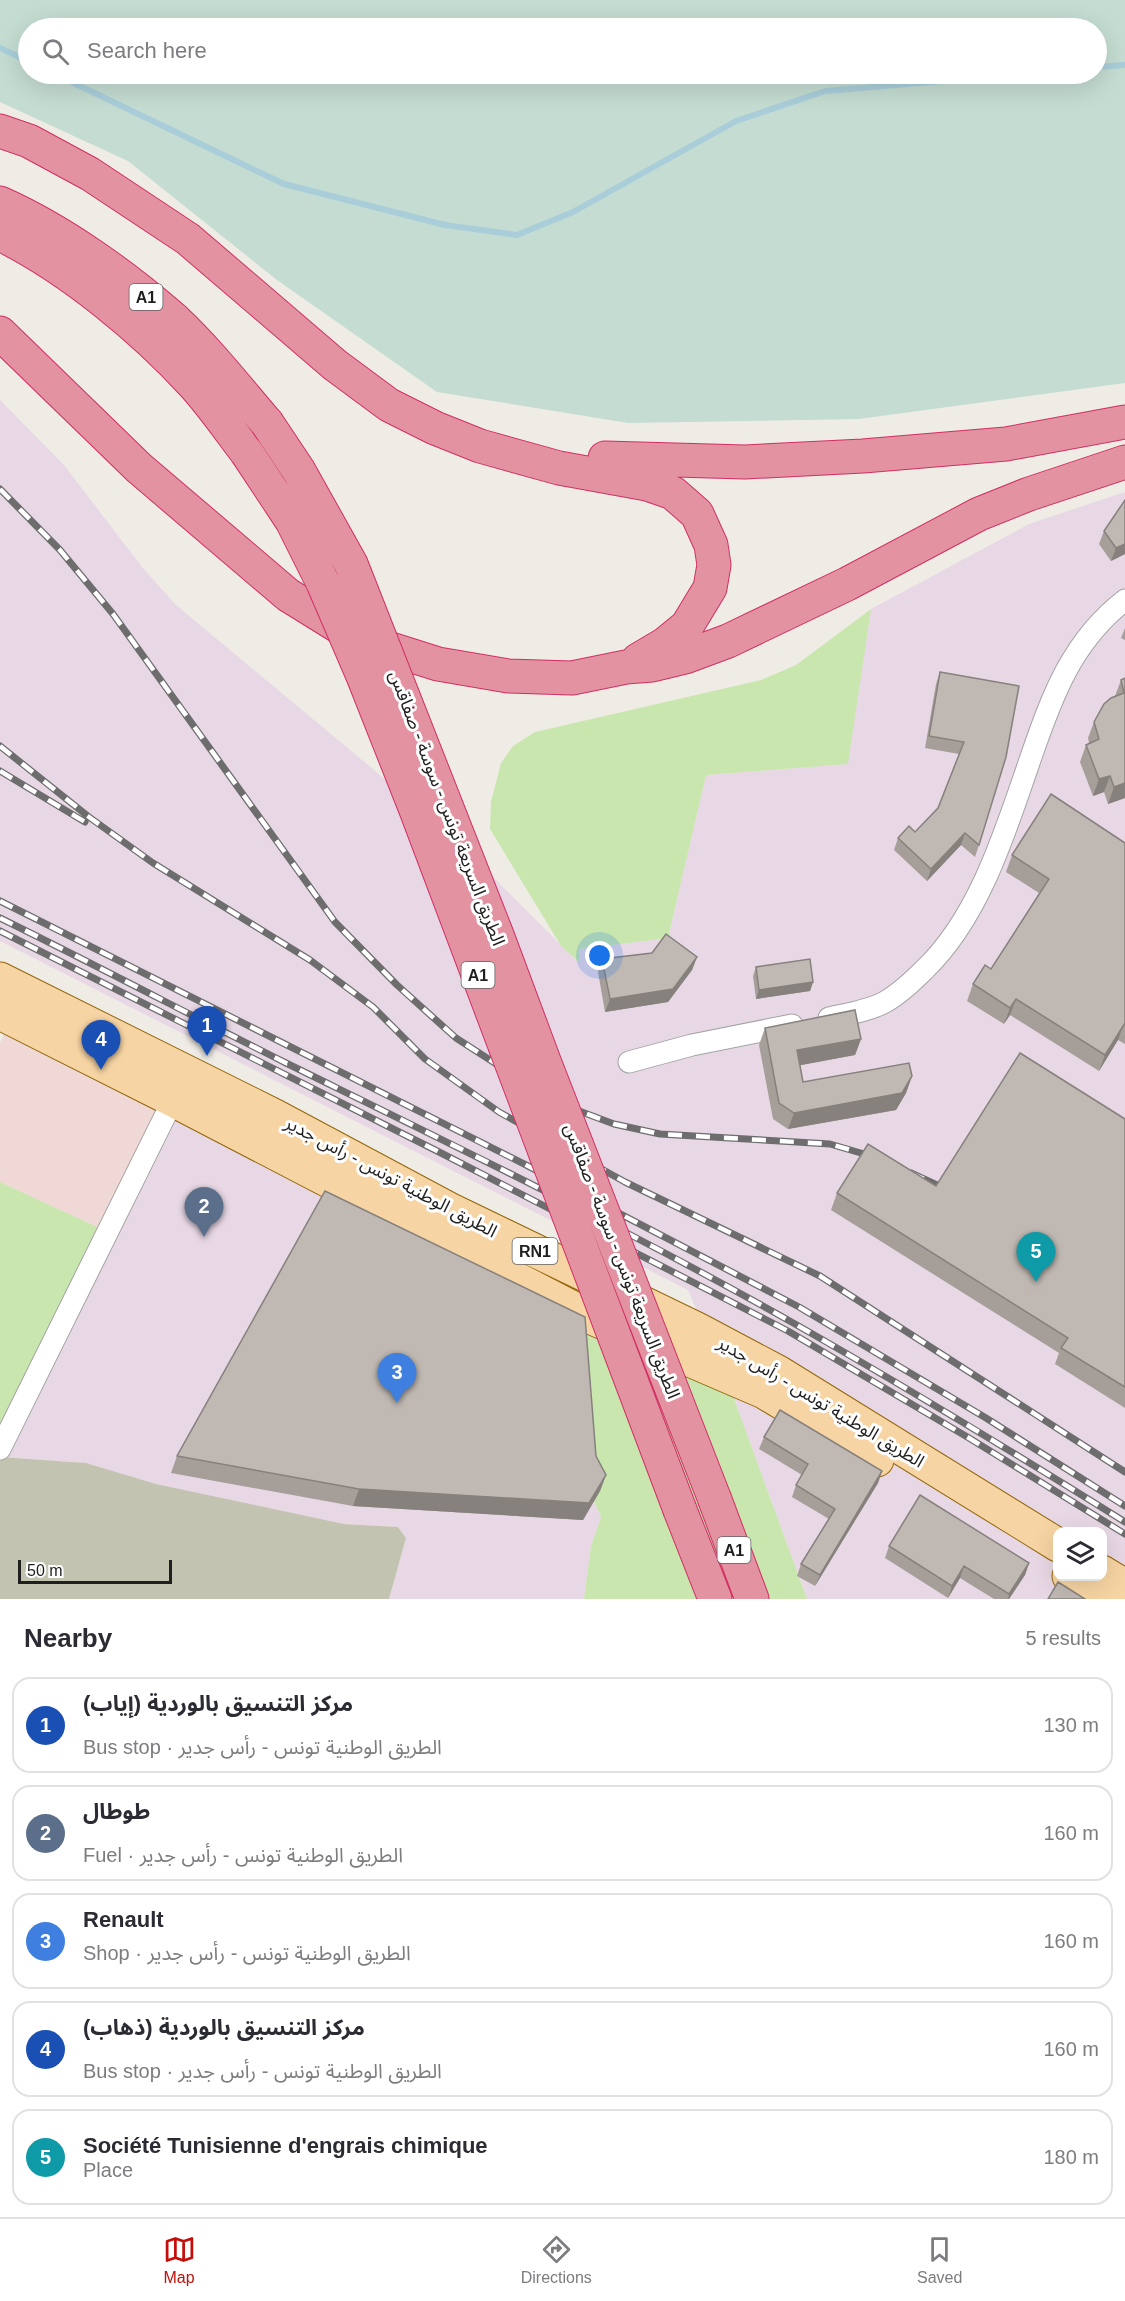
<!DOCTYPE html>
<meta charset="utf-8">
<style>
body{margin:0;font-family:Helvetica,"Noto Sans Arabic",sans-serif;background:#f7f7f7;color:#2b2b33}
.controls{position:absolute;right:18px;bottom:18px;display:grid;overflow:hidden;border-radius:12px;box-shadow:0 6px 24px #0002}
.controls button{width:54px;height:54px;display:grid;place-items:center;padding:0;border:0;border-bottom:2px solid #e1e1e2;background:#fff;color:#2b2b33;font:30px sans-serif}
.scale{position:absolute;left:18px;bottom:15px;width:154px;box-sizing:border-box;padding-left:6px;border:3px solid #1f1f1f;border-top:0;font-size:16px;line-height:21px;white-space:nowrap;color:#1f1f1f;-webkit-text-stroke:4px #fff;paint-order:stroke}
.you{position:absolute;left:600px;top:956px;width:21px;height:21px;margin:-15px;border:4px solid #fff;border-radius:50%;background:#1a73e8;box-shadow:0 0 0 9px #1a73e833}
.badge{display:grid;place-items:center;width:39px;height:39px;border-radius:50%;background:#c30e0b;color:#fff;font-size:20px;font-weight:700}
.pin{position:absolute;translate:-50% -50px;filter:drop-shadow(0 2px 3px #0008)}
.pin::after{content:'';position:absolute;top:32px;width:21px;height:18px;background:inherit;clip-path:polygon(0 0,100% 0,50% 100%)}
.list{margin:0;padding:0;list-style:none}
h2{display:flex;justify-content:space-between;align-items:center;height:78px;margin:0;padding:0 24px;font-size:26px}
h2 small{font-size:20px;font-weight:400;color:#7c7c81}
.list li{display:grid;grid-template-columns:39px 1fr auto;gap:18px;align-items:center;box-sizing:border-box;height:96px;margin:0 12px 12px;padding:0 12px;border:2px solid #e1e1e2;border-radius:18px}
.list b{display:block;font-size:22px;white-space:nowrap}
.list p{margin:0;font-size:20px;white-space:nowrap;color:#7c7c81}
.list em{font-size:20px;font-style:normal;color:#7c7c81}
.icon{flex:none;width:33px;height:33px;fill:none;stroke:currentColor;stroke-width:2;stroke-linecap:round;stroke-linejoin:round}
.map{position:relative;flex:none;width:1125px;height:1599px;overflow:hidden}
.search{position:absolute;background:#fff;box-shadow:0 6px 24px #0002;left:18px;right:18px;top:18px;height:66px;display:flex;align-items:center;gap:15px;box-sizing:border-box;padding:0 21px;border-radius:33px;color:#7c7c81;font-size:22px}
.sheet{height:618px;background:#fff}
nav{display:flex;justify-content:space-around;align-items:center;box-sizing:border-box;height:84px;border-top:2px solid #e1e1e2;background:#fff;font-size:16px;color:#7c7c81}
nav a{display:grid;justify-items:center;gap:3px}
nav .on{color:#c30e0b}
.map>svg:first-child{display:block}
.commercial{fill:#efd8d6}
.industrial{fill:#e8d8e5;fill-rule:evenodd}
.construction{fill:#c3c3b2}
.grass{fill:#c9e6af}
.wetland{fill:#c4dcd1;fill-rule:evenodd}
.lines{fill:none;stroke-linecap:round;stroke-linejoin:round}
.stream{stroke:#a9ceda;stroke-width:6}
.street-casing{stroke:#a3a3a3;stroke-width:23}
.primary-casing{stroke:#926608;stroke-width:35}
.highway-casing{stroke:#d12f64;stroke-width:35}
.street{stroke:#fff;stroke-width:21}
.primary{stroke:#f7d4a3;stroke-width:33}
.highway{stroke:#e292a0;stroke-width:33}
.rail-casing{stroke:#6d6d6d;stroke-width:7}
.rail{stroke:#fff;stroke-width:4.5;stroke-dasharray:14;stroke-linecap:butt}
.highway-bridge-casing{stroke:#d12f64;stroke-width:35;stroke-linecap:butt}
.highway-bridge{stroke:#e292a0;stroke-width:33}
.wall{fill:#a59e99}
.shaded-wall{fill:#86817d}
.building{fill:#c0b8b2;stroke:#86817d;stroke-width:1.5}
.labels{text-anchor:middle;stroke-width:6;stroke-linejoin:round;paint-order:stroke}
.shield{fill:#fff;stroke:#626262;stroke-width:1.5}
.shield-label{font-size:16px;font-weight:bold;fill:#1f1f1f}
.street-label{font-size:18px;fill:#1f1f1f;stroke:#fff}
</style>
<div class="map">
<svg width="1125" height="1599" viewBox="0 0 1125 1599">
<rect width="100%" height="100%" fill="#efece6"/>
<path class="commercial" d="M 8,1025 L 166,1107 L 108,1232 L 0,1182 L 0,1043 Z"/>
<path class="industrial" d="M 0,400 L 64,465 L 142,567 L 176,605 L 446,830 L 578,962 L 580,949 L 668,938 L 706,775 L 847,764 L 871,609 L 1029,524 L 1125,492 L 1125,1599 L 807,1599 L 732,1393 L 688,1290 L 0,941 ZM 1058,1532 L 1102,1532 L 1102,1576 L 1058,1576 Z
M 166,1107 L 571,1315 L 589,1491 L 601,1517 L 591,1546 L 584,1599 L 389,1599 L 406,1538 L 398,1527 L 344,1524 L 155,1484 L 86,1463 L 0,1457 Z"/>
<path class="construction" d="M 0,1457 L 86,1463 L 156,1484 L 344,1524 L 398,1527 L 406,1538 L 389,1599 L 0,1599 Z"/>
<path class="grass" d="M 871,609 L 848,764 L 706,775 L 668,938 L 580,949 L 579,962 L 561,946 L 490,829 L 491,802 L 501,763 L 513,746 L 535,732 L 761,680 L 796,665 Z
M 0,1182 L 108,1232 L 0,1439 Z
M 571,1315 L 732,1393 L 807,1599 L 584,1599 L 591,1546 L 601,1517 L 589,1491 Z"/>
<path class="wetland" d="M 0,0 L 1125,0 L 1125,383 L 859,419 L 628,423 L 437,392 L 277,280 L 128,161 L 0,102 ZM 28,28 L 1096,28 L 1096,74 L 28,74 Z"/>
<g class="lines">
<path class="stream" d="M 0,48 L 28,61
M 1096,67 L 1125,65
M 55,74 L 284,184 L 445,225 L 517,235 L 573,212 L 736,121 L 825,91 L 1028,74"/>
<g class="street-casing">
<path id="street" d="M 829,1018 C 846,1014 869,1011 885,1002 C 899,994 913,981 924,970 C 980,917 1006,829 1031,757 C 1052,696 1072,641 1125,600
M 629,1062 L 692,1045 L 792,1025
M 0,1449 L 173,1100"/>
</g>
<g class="primary-casing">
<path id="primary" d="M 0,979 L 275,1116 L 449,1209 L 697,1329 L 778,1372 L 1058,1545
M 0,1013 L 173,1100 L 592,1318 L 764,1392 L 877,1460
M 1102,1572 L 1125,1586
M 1069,1576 L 1100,1599"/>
</g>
<g class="highway-casing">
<path id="highway" d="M 0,131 L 29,141 L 90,174 L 188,239 L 335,365 L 389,405 L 435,428 L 480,446 L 559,468 L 647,484 L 673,493 L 697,514 L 711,545 L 714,565 L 710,588 L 687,626 L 665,644 L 638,660
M 0,203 C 61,230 125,276 175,320 C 208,351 237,388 267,423
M 0,234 C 69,268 143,329 194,385 C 213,406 230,431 247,453
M 0,333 L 139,468 L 288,595 L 359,639 L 438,664 L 508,676 L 572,678 L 626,667 L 652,665 L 685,657 L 728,641 L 847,584 L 979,514 L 1029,494 L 1125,462
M 605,458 L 745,462 L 863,456 L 1006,444 L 1125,422
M 715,1500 L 752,1599
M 680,1510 L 715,1599"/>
</g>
<use href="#street" class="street"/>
<use href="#primary" class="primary"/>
<use href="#highway" class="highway"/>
<g class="rail-casing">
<path id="rail" d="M 0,489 L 60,550 L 113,614 L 335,922 L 397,985 L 456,1038 L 555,1102 L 614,1124 L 660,1134 L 830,1144 L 878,1158
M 0,746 L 89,817 L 153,863 L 310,960 L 373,1007 L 425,1059 L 499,1112 L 625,1182 L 820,1276 L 1125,1472
M 0,771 L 85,822
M 0,901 L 532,1168 L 799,1307 L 986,1418 L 1125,1506
M 0,918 C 96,965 190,1015 286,1063 C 457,1147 629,1230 795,1324 C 906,1387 1016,1454 1125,1522
M 0,931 L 443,1154 L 788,1331 L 969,1438 L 1125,1534
M 911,1173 L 937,1185"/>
</g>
<use href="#rail" class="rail"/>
<g class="highway-bridge-casing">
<path id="highway-bridge" d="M 267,423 L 299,471 L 351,564 L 497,935 L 544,1061 L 715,1500
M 247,453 L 292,521 L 323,583 L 363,676 L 416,810 L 680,1510"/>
</g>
<use href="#highway-bridge" class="highway-bridge"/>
</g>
<path class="wall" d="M 1125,500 L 1125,554 L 1111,561 L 1099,544 L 1104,531 Z
M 1125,628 L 1125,640 L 1121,638 Z
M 940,672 L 1019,686 L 979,845 L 975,857 L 961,845 L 927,881 L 894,850 L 898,838 L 915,832 L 938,808 L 959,754 L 925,748 L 936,684 Z
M 1125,678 L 1125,798 L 1108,804 L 1104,792 L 1093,796 L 1080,762 L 1086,745 L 1089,743 L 1088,738 L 1094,722 L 1115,696 L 1121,680 Z
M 1125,843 L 1125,1044 L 1118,1040 L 1099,1071 L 1010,1015 L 1004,1024 L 967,1001 L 973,984 L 991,969 L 1039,893 L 1006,872 L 1012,855 Z
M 697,957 L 692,970 L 668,1002 L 605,1012 L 598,972 L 602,959 Z
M 756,967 L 813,982 L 810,991 L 756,999 L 753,976 Z
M 765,1028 L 861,1039 L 855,1055 L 800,1065 L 803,1082 L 912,1076 L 906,1093 L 896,1110 L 788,1129 L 773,1119 L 759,1045 Z
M 1125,1119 L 1125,1408 L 1055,1364 L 1059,1353 L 831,1210 L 837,1193 L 936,1186 Z
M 764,1437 L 882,1471 L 878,1483 L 815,1586 L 797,1576 L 801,1564 L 829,1519 L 792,1497 L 796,1485 L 802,1475 L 759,1449 Z
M 177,1456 L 596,1456 L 606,1475 L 600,1491 L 583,1520 L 353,1506 L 171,1473 Z
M 889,1546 L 1029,1563 L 1025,1575 L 1009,1599 L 994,1599 L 960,1578 L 948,1598 L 885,1558 Z"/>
<path class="shaded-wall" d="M 1125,544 L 1125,554 L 1111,561 L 1116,548 Z
M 1110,776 L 1104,792 L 1093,796 L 1099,779 Z
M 1125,783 L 1125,798 L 1108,804 L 1114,787 Z
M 965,833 L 961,845 L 927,881 L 931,869 Z
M 697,957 L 692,970 L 668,1002 L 605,1012 L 610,999 Z
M 813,982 L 810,991 L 756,999 L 759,990 Z
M 1016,999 L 1010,1015 L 1004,1024 L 1010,1008 Z
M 1124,1023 L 1118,1040 L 1099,1071 L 1105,1055 Z
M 861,1039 L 855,1055 L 791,1067 L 797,1050 Z
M 912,1076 L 906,1093 L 896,1110 L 788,1129 L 794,1113 Z
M 882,1471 L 878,1483 L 815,1586 L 820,1575 Z
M 606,1475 L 600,1491 L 583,1520 L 353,1506 L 359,1489 Z
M 1029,1563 L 1025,1575 L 1009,1599 L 1008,1599 L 1009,1594 Z
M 964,1566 L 960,1578 L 948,1598 L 952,1586 Z"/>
<path class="building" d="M 1125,500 L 1125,544 L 1116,548 L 1104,531 Z
M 940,672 L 1019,686 L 1006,757 L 979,845 L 965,833 L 931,869 L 898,838 L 909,826 L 915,832 L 938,808 L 964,742 L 929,736 Z
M 1125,678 L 1125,783 L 1114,787 L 1110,776 L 1099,779 L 1086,745 L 1099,739 L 1094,722 L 1104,704 L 1111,698 L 1124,693 L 1121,680 Z
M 1051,794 L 1125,843 L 1125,1023 L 1105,1055 L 1016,999 L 1010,1008 L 973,984 L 985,965 L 991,969 L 1049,879 L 1012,855 Z
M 666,934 L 697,957 L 673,989 L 610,999 L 602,959 L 652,953 Z
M 810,959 L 813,982 L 759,990 L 756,967 Z
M 855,1010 L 861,1039 L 797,1050 L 803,1082 L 909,1063 L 912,1076 L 902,1093 L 794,1113 L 779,1103 L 765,1028 Z
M 1020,1053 L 1125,1119 L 1125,1387 L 1061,1348 L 1068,1338 L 837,1193 L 868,1144 L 936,1186 Z
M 325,1191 L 585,1317 L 596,1456 L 606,1475 L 589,1503 L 359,1489 L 177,1456 Z
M 780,1410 L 882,1471 L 820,1575 L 801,1564 L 835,1509 L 796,1485 L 808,1464 L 764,1437 Z
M 920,1495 L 1029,1563 L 1009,1594 L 964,1566 L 952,1586 L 889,1546 Z
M 1058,1582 L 1085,1599 L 1048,1599 Z"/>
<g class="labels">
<g class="shield">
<rect x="129.5" y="284" width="33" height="26" rx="4.5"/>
<rect x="461.5" y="962" width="33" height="26" rx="4.5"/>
<rect x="512.5" y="1238" width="45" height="26" rx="4.5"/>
<rect x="717.5" y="1537" width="33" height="26" rx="4.5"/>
</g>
<g class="shield-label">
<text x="146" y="303">A1</text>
<text x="478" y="981">A1</text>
<text x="535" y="1257">RN1</text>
<text x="734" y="1556">A1</text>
</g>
<g class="street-label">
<text transform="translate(447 808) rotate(69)" y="6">الطريق السريعة تونس - سوسة - صفاقس</text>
<text transform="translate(391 1177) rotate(28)" y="6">الطريق الوطنية تونس - رأس جدير</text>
<text transform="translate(622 1261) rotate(69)" y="6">الطريق السريعة تونس - سوسة - صفاقس</text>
<text transform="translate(821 1402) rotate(31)" y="6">الطريق الوطنية تونس - رأس جدير</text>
</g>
</g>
</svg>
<div class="controls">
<button><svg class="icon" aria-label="layers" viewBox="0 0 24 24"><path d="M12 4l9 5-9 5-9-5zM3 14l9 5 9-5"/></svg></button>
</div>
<div class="scale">50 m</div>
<div class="you"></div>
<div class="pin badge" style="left:207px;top:1056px;background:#1a4fb4">1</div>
<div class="pin badge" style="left:204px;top:1237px;background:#5c6f8a">2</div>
<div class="pin badge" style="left:397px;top:1403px;background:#3f7fe0">3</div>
<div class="pin badge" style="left:101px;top:1070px;background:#1a4fb4">4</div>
<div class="pin badge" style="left:1036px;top:1282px;background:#0f9aa8">5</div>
<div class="search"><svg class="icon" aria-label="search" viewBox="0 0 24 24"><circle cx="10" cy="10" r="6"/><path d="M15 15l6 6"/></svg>Search here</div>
</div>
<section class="sheet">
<h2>Nearby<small>5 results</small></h2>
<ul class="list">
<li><span class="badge" style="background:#1a4fb4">1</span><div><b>مركز التنسيق بالوردية (إياب)</b><p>Bus stop · الطريق الوطنية تونس - رأس جدير</p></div><em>130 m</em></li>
<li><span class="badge" style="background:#5c6f8a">2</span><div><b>طوطال</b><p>Fuel · الطريق الوطنية تونس - رأس جدير</p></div><em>160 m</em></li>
<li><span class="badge" style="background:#3f7fe0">3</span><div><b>Renault</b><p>Shop · الطريق الوطنية تونس - رأس جدير</p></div><em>160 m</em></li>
<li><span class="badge" style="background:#1a4fb4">4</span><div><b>مركز التنسيق بالوردية (ذهاب)</b><p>Bus stop · الطريق الوطنية تونس - رأس جدير</p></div><em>160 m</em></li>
<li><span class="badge" style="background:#0f9aa8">5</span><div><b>Société Tunisienne d'engrais chimique</b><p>Place</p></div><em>180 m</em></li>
</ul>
</section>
<nav>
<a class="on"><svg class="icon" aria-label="map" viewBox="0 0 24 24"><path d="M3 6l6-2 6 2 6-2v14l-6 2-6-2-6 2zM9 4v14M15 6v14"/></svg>Map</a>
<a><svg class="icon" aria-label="directions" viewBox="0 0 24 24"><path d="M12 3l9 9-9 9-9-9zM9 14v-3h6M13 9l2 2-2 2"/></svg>Directions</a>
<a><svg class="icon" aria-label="saved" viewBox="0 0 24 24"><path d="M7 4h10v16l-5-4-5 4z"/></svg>Saved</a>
</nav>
